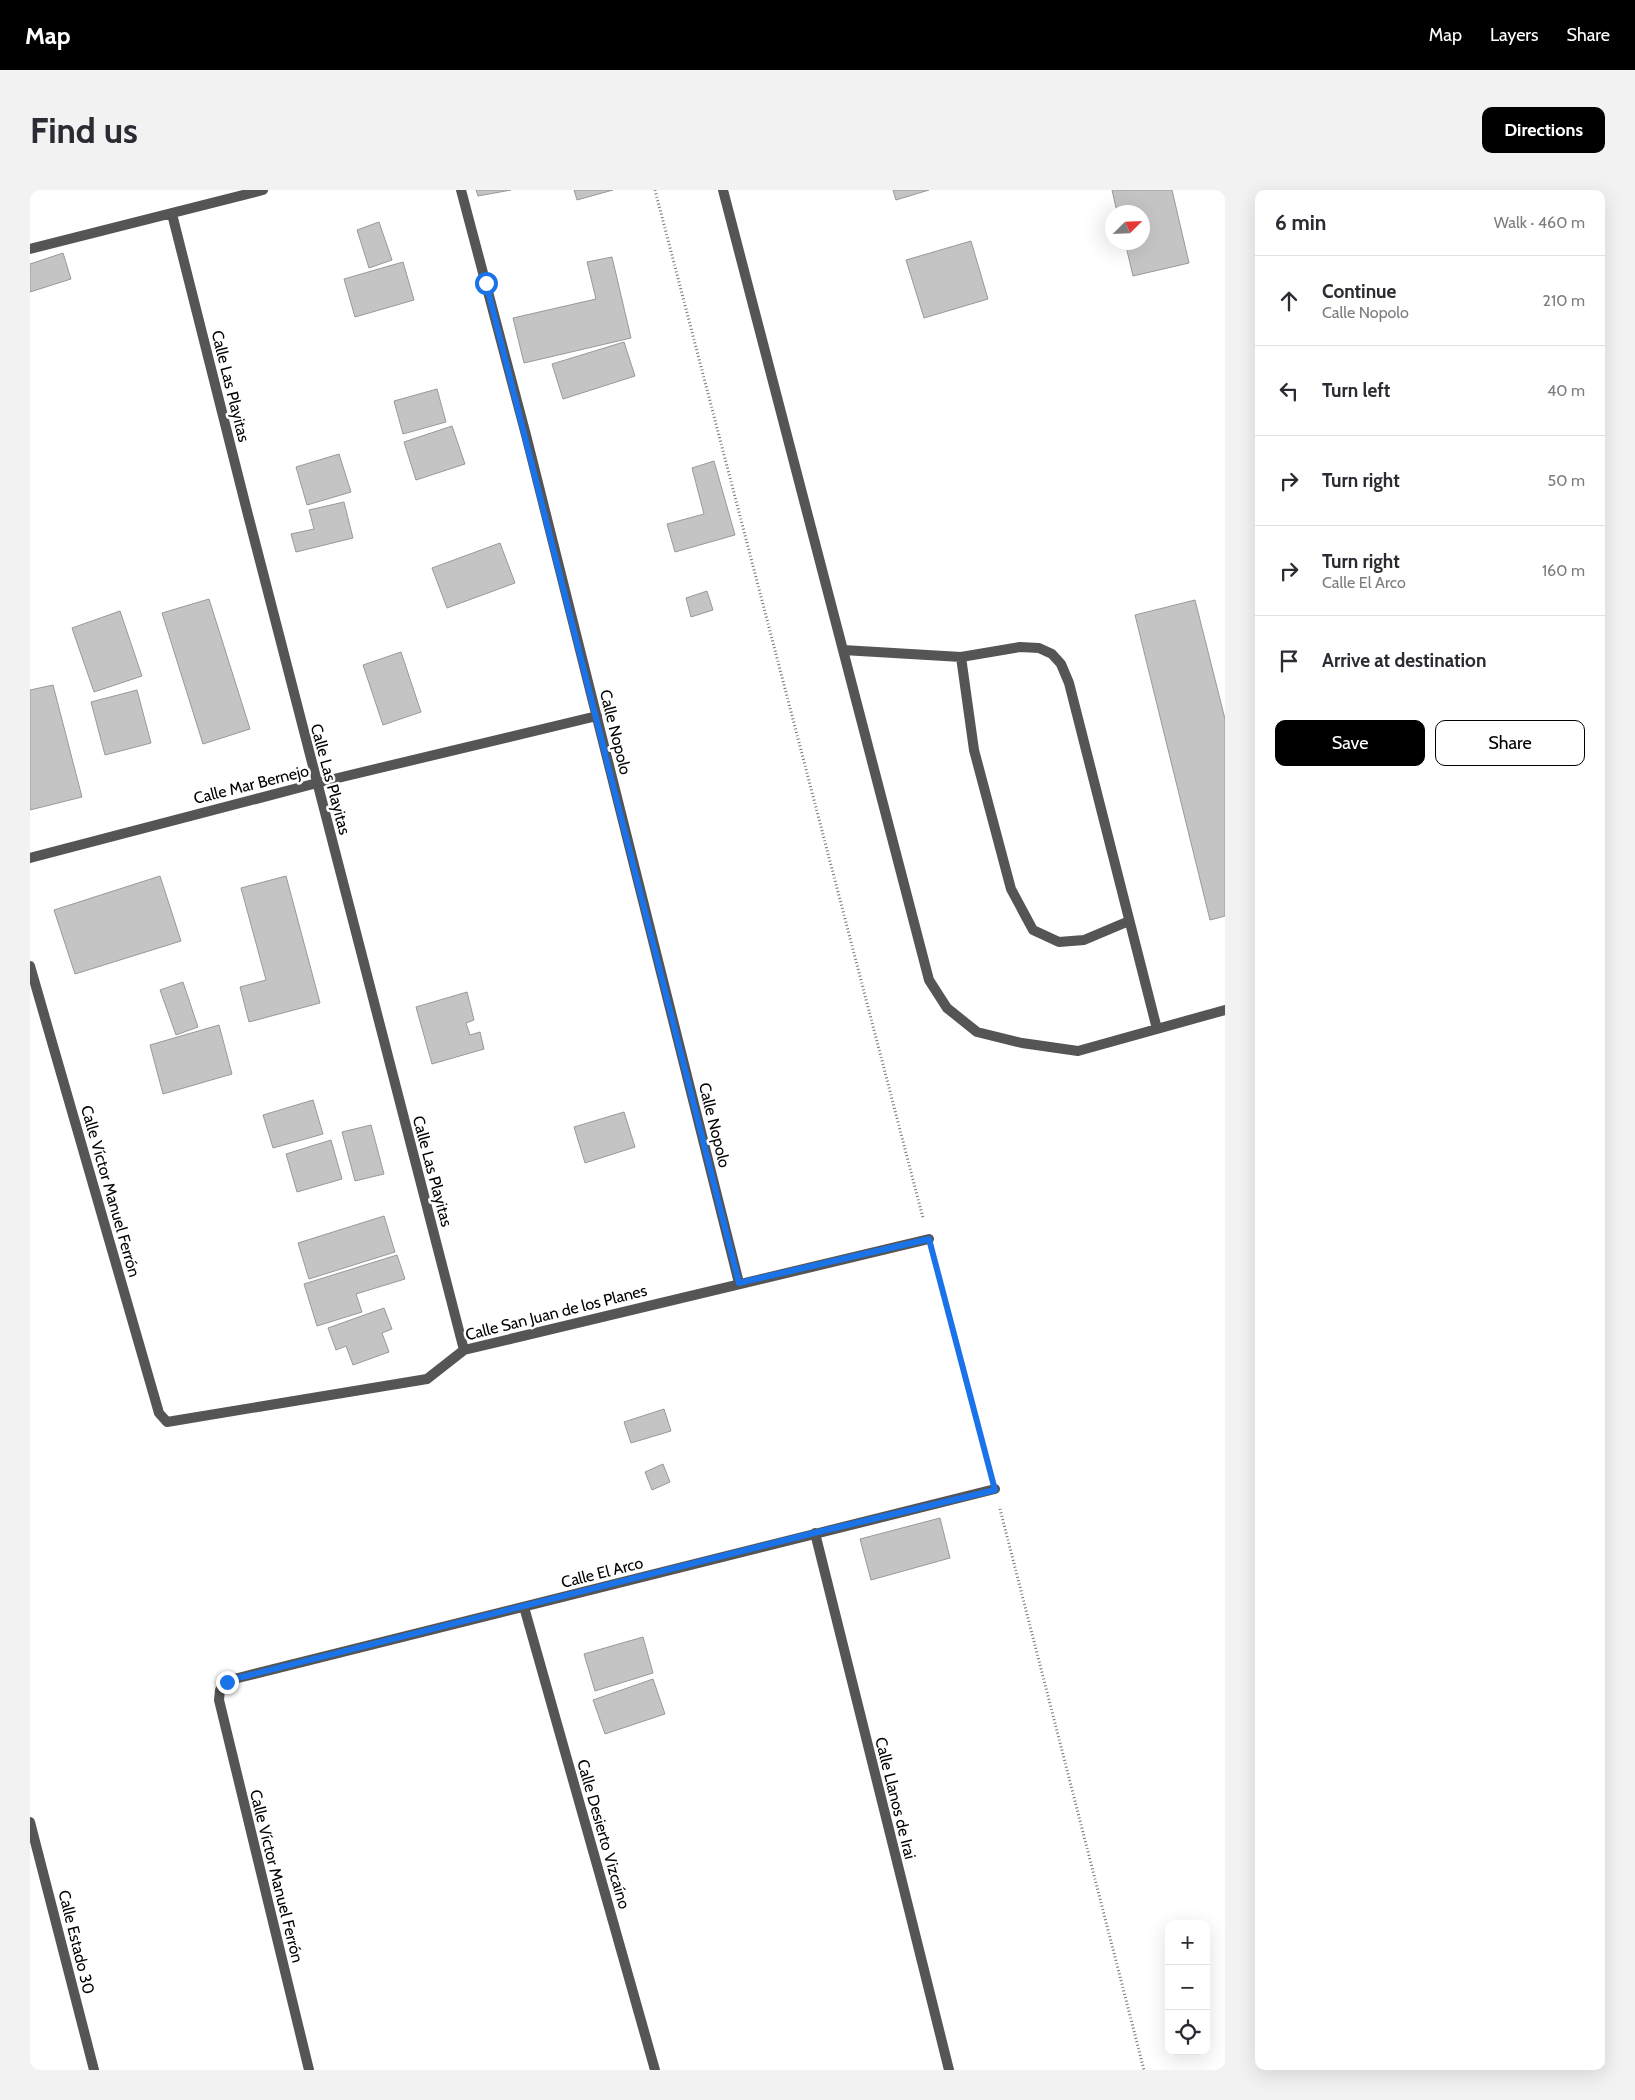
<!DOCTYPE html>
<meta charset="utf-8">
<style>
body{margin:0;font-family:Cabin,sans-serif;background:#f2f2f3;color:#2b2b33}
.controls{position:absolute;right:15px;bottom:15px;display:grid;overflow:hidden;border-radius:10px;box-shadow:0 5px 20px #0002}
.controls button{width:45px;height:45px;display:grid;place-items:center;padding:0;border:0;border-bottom:1px solid #e1e1e2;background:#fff;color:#2b2b33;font:25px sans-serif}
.compass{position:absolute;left:1075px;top:15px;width:45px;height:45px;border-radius:50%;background:#fff;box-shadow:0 5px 20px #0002;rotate:66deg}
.stop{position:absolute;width:15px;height:15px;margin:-11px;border:4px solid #1a73e8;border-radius:50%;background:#fff}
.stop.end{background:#1a73e8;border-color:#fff;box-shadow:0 1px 5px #0008}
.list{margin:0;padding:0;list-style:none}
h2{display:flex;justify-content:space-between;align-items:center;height:65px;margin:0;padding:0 20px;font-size:21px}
h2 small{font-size:16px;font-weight:400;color:#7c7c81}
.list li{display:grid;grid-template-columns:32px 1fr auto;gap:15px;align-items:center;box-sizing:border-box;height:90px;padding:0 20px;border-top:1px solid #e1e1e2}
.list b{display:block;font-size:19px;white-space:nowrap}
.list p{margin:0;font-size:16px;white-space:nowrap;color:#7c7c81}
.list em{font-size:16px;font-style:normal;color:#7c7c81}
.actions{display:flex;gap:10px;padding:15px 20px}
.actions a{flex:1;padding:11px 0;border:1px solid #000;border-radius:10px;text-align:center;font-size:18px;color:#000}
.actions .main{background:#000;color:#fff}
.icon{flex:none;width:28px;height:28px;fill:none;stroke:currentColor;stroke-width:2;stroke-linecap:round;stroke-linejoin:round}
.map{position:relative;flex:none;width:1195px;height:1880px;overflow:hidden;border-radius:10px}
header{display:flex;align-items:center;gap:30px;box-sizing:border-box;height:70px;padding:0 25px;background:#000;color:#fff}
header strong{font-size:24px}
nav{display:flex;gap:28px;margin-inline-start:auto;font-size:18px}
.intro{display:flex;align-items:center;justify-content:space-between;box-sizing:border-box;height:120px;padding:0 30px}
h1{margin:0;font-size:35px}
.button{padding:12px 22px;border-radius:10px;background:#000;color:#fff;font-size:18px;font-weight:700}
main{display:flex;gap:30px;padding:0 30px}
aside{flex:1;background:#fff;border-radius:10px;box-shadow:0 5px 20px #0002}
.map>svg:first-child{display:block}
.building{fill:#c4c4c4;stroke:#999}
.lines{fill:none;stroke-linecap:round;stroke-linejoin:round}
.path{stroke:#777;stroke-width:3;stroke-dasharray:1 2.5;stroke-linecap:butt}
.lane{stroke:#555;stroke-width:10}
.street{stroke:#555;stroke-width:10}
.route{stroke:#1a73e8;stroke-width:6}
.labels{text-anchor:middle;stroke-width:5;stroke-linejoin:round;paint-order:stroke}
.street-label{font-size:16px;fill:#000;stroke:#fff}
</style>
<header>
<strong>Map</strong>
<nav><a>Map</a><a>Layers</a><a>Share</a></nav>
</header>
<div class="intro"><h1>Find us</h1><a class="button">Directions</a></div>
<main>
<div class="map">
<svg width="1195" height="1880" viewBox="0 0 1195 1880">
<rect width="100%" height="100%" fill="#fff"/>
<path class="building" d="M 446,0 L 481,0 L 448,6 Z
M 544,0 L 583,0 L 547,10 Z
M 863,0 L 899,0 L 866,10 Z
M 1082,0 L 1142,0 L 1159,73 L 1103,86 L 1095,52 L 1112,52 L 1112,22 L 1087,22 Z
M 349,32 L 362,70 L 339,78 L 327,40 Z
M 941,51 L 958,109 L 894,128 L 876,70 Z
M 33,63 L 41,89 L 0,102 L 0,74 Z
M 582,67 L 601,148 L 494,173 L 483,128 L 566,109 L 557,72 Z
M 373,72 L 384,110 L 325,127 L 314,89 Z
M 594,152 L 605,186 L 533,209 L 522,174 Z
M 407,199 L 416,232 L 373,244 L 364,211 Z
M 422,236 L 435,274 L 386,290 L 374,252 Z
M 309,264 L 321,302 L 277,315 L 266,277 Z
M 684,271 L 705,345 L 645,362 L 637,334 L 674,324 L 662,278 Z
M 314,312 L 323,348 L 266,362 L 261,344 L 284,339 L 279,320 Z
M 470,353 L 485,393 L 417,418 L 402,378 Z
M 677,401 L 683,420 L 661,427 L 656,408 Z
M 179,409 L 220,539 L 173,554 L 132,423 Z
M 1165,410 L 1195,529 L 1195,726 L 1180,730 L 1105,425 Z
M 90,421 L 112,486 L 64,502 L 42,438 Z
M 371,462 L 391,522 L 353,535 L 333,475 Z
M 23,495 L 52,607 L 0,620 L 0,500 Z
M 107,500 L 121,553 L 75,565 L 61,512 Z
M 130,686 L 151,751 L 45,784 L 24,720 Z
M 256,686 L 290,813 L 219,832 L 210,797 L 236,790 L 211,698 Z
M 153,792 L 168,837 L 146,845 L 130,800 Z
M 437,802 L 444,830 L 436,833 L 440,845 L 450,842 L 454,859 L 402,874 L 386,817 Z
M 189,835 L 202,884 L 133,904 L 120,855 Z
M 283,910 L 293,944 L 243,958 L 233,925 Z
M 594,922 L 605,957 L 555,973 L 544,937 Z
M 341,935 L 354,984 L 325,991 L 312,942 Z
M 301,950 L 312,989 L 267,1002 L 256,964 Z
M 354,1026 L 365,1062 L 279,1089 L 268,1053 Z
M 367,1065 L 375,1089 L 326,1104 L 332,1122 L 287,1136 L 274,1094 Z
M 354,1118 L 362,1139 L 352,1143 L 359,1162 L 323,1175 L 316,1156 L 306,1160 L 298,1138 Z
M 634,1219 L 641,1241 L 601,1253 L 594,1232 Z
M 633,1274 L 640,1292 L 622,1300 L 615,1282 Z
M 910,1328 L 920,1368 L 841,1390 L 830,1349 Z
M 613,1447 L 623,1483 L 565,1501 L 554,1464 Z
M 623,1489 L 635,1524 L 575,1544 L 563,1510 Z"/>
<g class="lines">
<path class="path" d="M 625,0 L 893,1028
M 905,1070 L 960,1279
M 970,1319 L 1114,1880"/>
<path class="lane" d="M 693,0 L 899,790 L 917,818 L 947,842 L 992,853 L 1048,861 L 1195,820
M 813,460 L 931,467 L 990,457 L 1009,458 L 1022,464 L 1031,474 L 1039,493 L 1127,839
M 931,467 L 944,560 L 981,699 L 1003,740 L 1029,752 L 1054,750 L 1099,731"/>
<path class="street" d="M 431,0 L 496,245 L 709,1093
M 142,24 L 217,321 L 434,1160
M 0,59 L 233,0
M 0,668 L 287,593 L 567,526
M 0,776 L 129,1223 L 137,1232 L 397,1189 L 434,1160 L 899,1049
M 785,1343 L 919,1880
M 494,1417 L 625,1880
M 0,1632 L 64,1880
M 279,1880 L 189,1510 L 190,1500 L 197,1492 L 208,1488 L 965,1299"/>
</g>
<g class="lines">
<path class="route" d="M 197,1492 L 208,1488 L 784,1343 L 965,1300 L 899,1049 L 709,1093 L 456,93"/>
</g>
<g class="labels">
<g class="street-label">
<text transform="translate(201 196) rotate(76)" y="6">Calle Las Playitas</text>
<text transform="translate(586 542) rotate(76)" y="6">Calle Nopolo</text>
<text transform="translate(301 589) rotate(75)" y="6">Calle Las Playitas</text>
<text transform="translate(221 594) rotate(-14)" y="6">Calle Mar Bernejo</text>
<text transform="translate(685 935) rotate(76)" y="6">Calle Nopolo</text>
<text transform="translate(403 981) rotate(75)" y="6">Calle Las Playitas</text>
<text transform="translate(81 1001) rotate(74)" y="6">Calle Víctor Manuel Ferrón</text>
<text transform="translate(526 1122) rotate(-14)" y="6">Calle San Juan de los Planes</text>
<text transform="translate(572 1382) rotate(-14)" y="6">Calle El Arco</text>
<text transform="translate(866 1608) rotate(76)" y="6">Calle Llanos de Irai</text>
<text transform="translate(574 1644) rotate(74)" y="6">Calle Desierto Vizcaíno</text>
<text transform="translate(247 1686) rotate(76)" y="6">Calle Víctor Manuel Ferrón</text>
<text transform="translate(47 1752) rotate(76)" y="6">Calle Estado 30</text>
</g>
</g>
</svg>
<div class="controls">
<button>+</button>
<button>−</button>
<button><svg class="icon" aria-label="locate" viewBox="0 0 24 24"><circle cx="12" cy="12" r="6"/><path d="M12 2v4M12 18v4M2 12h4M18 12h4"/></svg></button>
</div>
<svg class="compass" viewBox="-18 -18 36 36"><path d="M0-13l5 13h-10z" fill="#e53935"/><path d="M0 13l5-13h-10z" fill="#7c7c81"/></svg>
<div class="stop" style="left:456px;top:93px"></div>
<div class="stop end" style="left:197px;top:1492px"></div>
</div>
<aside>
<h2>6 min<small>Walk · 460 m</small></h2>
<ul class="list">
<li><svg class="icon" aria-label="ahead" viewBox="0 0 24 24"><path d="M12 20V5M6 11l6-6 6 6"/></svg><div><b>Continue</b><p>Calle Nopolo</p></div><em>210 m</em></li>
<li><svg class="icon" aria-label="left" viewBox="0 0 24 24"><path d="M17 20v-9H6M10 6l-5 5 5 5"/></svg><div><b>Turn left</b></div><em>40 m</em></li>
<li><svg class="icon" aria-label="right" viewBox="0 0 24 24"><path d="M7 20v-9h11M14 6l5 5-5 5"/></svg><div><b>Turn right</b></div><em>50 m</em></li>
<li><svg class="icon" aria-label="right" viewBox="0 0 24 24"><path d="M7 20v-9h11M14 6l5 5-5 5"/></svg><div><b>Turn right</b><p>Calle El Arco</p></div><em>160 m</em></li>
<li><svg class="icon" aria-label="arrive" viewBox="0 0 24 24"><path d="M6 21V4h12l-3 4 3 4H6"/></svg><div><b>Arrive at destination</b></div></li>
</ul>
<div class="actions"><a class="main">Save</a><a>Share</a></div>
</aside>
</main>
